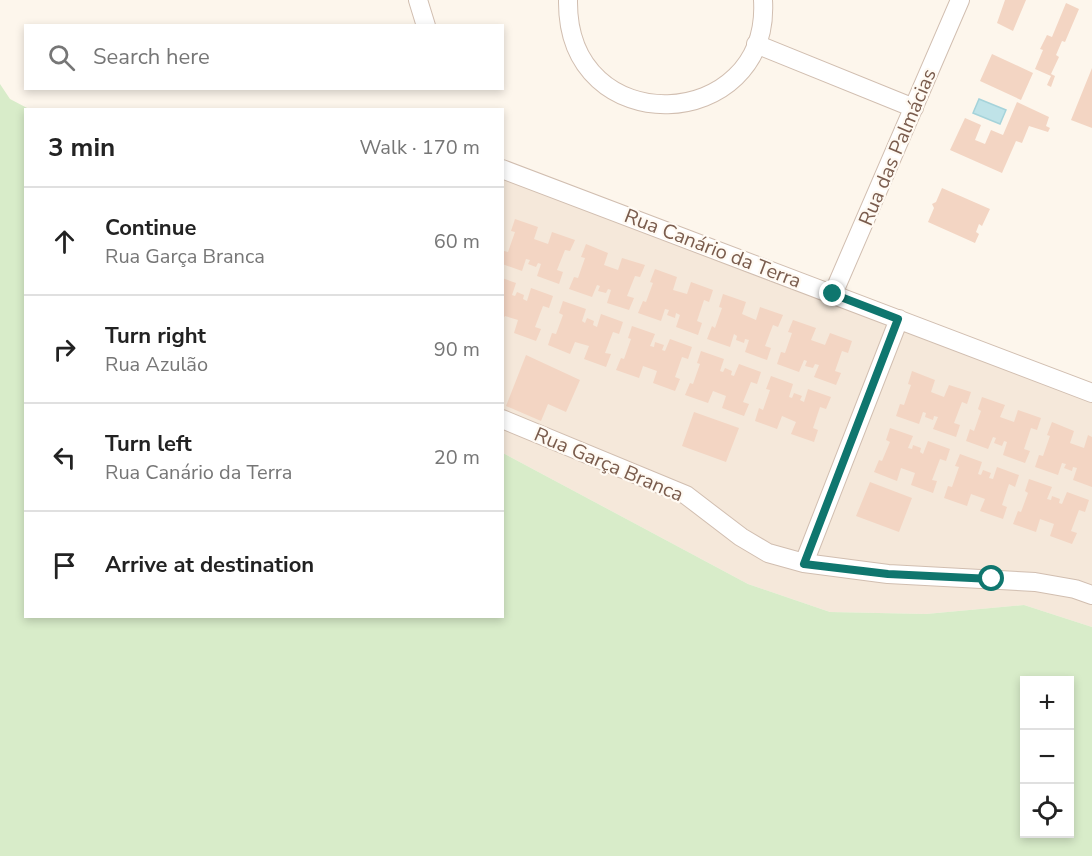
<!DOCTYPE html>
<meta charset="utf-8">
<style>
body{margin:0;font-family:"Nunito Sans",sans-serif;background:#f2f2f2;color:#222}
.controls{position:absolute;right:18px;bottom:18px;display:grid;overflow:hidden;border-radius:0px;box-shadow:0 3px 9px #0003}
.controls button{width:54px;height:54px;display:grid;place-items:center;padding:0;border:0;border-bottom:2px solid #e0e0e0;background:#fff;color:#222;font:30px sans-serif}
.stop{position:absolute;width:18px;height:18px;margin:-14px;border:4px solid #0f766e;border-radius:50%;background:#fff}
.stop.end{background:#0f766e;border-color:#fff;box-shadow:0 2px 6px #0008}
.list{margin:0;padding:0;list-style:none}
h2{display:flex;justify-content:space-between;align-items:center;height:78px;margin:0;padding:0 24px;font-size:26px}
h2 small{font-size:20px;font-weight:400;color:#767676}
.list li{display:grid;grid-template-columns:39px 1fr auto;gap:18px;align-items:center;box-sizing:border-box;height:108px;padding:0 24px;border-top:2px solid #e0e0e0}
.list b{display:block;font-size:22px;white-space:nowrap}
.list p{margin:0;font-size:20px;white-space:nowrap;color:#767676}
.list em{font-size:20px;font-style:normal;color:#767676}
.icon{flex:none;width:33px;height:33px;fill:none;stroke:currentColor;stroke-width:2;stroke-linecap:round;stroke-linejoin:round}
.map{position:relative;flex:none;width:1092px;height:856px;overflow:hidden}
.search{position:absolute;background:#fff;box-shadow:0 3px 9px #0003;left:24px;top:24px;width:480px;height:66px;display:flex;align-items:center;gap:15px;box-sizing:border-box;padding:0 21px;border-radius:0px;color:#767676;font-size:22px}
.panel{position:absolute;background:#fff;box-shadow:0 3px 9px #0003;left:24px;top:108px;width:480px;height:510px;border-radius:0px}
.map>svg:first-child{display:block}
.residential{fill:#f5e8da}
.green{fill:#d8ecc9;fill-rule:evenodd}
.water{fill:#bfe3e8;stroke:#a5d3da;stroke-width:1.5}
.building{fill:#f3d5c3}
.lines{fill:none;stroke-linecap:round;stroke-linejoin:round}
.street-casing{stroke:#d1beb0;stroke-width:20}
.street{stroke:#fff;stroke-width:18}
.route{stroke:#0f766e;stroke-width:8}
.labels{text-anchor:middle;stroke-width:4.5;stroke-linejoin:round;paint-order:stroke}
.street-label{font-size:20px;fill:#7a5c4d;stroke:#fffaf3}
</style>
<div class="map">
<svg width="1092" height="856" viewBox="0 0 1092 856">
<rect width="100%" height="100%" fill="#fdf6ec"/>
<path class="residential" d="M 502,169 L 1092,393 L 1092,627 L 1024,605 L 926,614 L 830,612 L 748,584 L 503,453 Z"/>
<path class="green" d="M 0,84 L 10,99 L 29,109 L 26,110 L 26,616 L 502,616 L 503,453 L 748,584 L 830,612 L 926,614 L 1024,605 L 1092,627 L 1092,856 L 0,856 ZM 1024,680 L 1070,680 L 1070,834 L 1024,834 Z"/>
<path class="water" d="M 979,99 L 1006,110 L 1000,124 L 973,113 Z"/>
<path class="building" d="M 1005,0 L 1026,0 L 1013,31 L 997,23 Z
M 1066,3 L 1079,9 L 1065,42 L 1062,41 L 1056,55 L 1059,57 L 1051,74 L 1055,76 L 1051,87 L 1047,85 L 1051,76 L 1035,69 L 1043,50 L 1040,49 L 1047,35 L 1052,37 Z
M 992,54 L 1033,73 L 1021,100 L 980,81 Z
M 1092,68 L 1092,128 L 1071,120 Z
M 1017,102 L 1049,117 L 1046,126 L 1050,128 L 1048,132 L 1029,126 L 1022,143 L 1016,141 L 1002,173 L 950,150 L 965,118 L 981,125 L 975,140 L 985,144 L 991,130 L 1003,135 Z
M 942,188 L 990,209 L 982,226 L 979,224 L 976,232 L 979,234 L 975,243 L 928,222 L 934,208 L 932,204 L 936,202 Z
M 515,219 L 538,227 L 534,239 L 548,244 L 552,232 L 575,240 L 570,251 L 565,250 L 557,270 L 563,272 L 559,284 L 537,276 L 541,264 L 538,263 L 536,267 L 528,264 L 530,260 L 526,259 L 522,271 L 502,264 L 502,254 L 504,251 L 508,252 L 515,232 L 511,231 Z
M 586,244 L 608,253 L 604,265 L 618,270 L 622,258 L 645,265 L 640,277 L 635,276 L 627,296 L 634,298 L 629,310 L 607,303 L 611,290 L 608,289 L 606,293 L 598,291 L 600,286 L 597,285 L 592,297 L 569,289 L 574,277 L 578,278 L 585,258 L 581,257 Z
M 655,269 L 677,277 L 673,290 L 687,294 L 691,282 L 713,290 L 709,302 L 704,300 L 697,321 L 702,323 L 698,335 L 676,327 L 680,315 L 676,313 L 675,318 L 667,315 L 669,310 L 665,309 L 661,321 L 638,313 L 643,301 L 646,302 L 653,283 L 650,282 Z
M 502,278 L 516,283 L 512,295 L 515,296 L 517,292 L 524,295 L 523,299 L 527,301 L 531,288 L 553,296 L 549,308 L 543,306 L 535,327 L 541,329 L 536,341 L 514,333 L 518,320 L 505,316 L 502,320 Z
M 723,294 L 746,302 L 742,314 L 756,320 L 760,307 L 783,315 L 778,327 L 773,325 L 765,346 L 771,348 L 767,360 L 745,352 L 749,340 L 745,339 L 744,343 L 736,340 L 737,336 L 734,334 L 730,347 L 707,339 L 712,326 L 715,328 L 722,308 L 719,307 Z
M 563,301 L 586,309 L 582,321 L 585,323 L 587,318 L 594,321 L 593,325 L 597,327 L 601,314 L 623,322 L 619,334 L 613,332 L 605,353 L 611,354 L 606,367 L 584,359 L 589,346 L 575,342 L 570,354 L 548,345 L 552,333 L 556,334 L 563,315 L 559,313 Z
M 793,320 L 816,328 L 811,340 L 825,345 L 830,333 L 852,341 L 848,353 L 842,351 L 835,371 L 841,373 L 836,385 L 814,377 L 819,365 L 815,364 L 813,368 L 805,366 L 807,361 L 804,360 L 799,372 L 777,364 L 781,352 L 785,353 L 792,333 L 788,332 Z
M 632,326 L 655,334 L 650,346 L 654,347 L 655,342 L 664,345 L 662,350 L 665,351 L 670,339 L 692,347 L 688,359 L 682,357 L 675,377 L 680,379 L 675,391 L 653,383 L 657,371 L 643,366 L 639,378 L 616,370 L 621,358 L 624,359 L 631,339 L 628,338 Z
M 701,351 L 724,359 L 720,371 L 723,372 L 725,368 L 732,371 L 731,375 L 734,376 L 739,364 L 761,372 L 757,384 L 751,382 L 743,402 L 749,404 L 744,416 L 722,408 L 726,396 L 713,391 L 708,403 L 685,395 L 690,383 L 693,384 L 700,364 L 697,363 Z
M 526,355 L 580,380 L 566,412 L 548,404 L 541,421 L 506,406 Z
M 912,371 L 935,380 L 931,392 L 944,397 L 949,385 L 971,392 L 967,404 L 962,402 L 954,423 L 960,425 L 956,437 L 933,429 L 938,417 L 934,416 L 933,420 L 925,417 L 926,413 L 923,412 L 919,424 L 896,416 L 900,404 L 904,405 L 911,385 L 908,384 Z
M 771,376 L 793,384 L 789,397 L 792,398 L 794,393 L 802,396 L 800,400 L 804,402 L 808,389 L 831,397 L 826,409 L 820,407 L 813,428 L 818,430 L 814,442 L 791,434 L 796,422 L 782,416 L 777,429 L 755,421 L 759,408 L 763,410 L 770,390 L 766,389 Z
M 982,397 L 1005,405 L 1000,417 L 1014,422 L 1018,410 L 1041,418 L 1037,430 L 1031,428 L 1024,449 L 1030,451 L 1025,463 L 1003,455 L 1007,442 L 1004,441 L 1002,446 L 994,443 L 996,438 L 993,437 L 988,449 L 966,441 L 970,429 L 974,431 L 981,411 L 978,409 Z
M 694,412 L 739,428 L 726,462 L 682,446 Z
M 1052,422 L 1074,431 L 1070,443 L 1084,448 L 1088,435 L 1092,437 L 1092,487 L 1073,480 L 1077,468 L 1073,467 L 1072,471 L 1064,468 L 1066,464 L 1062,463 L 1058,475 L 1035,467 L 1039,455 L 1043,456 L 1050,436 L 1047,435 Z
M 890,428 L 913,436 L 908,448 L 912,449 L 913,445 L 921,448 L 920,452 L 923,454 L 928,441 L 950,449 L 946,461 L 940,459 L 932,480 L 937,481 L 933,493 L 911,485 L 915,473 L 901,468 L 897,481 L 874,472 L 879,460 L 882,461 L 890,442 L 886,440 Z
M 960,454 L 982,462 L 978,474 L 981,475 L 983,470 L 991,473 L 989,478 L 993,479 L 997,467 L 1019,475 L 1015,487 L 1009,484 L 1002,505 L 1007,507 L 1003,519 L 980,511 L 985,499 L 971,494 L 967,506 L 944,498 L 948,486 L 952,487 L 959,467 L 955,466 Z
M 1029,479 L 1052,487 L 1047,499 L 1051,500 L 1052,496 L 1060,499 L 1059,503 L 1062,504 L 1067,492 L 1089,500 L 1085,512 L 1079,510 L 1071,531 L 1077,533 L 1072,544 L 1050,536 L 1054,524 L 1040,519 L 1036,532 L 1013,524 L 1018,511 L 1021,512 L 1028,493 L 1025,491 Z
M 870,482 L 912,498 L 899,532 L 856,516 Z"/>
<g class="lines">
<g class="street-casing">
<path id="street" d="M 418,0 L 426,26
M 568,0 C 566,144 771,134 763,0
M 756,44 L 914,108
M 502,169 L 1092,393
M 833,294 L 960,0
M 502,419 L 686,495 L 741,537 L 768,553 L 804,563 L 888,574 L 1035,582 L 1075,589 L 1092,595
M 804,563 L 899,319"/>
</g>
<use href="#street" class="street"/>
</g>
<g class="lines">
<path class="route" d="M 833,294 L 898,319 L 804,564 L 888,574 L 992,579"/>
</g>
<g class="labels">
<g class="street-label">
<text transform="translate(897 147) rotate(-67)" y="7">Rua das Palmácias</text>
<text transform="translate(713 248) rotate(21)" y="7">Rua Canário da Terra</text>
<text transform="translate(609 464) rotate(23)" y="7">Rua Garça Branca</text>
</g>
</g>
</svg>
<div class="controls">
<button>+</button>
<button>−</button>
<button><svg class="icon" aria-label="locate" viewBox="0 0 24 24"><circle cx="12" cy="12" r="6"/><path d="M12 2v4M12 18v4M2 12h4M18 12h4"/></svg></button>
</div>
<div class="stop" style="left:992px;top:579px"></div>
<div class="stop end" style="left:833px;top:294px"></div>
<div class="search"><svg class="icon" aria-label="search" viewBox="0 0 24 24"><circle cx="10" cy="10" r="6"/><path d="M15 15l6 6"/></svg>Search here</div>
<section class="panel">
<h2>3 min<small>Walk · 170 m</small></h2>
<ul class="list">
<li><svg class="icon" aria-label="ahead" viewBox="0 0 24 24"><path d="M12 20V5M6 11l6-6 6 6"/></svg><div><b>Continue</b><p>Rua Garça Branca</p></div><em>60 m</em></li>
<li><svg class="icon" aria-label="right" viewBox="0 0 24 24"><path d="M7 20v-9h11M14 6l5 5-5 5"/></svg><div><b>Turn right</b><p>Rua Azulão</p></div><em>90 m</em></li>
<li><svg class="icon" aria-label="left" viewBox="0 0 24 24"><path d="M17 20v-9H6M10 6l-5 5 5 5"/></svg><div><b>Turn left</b><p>Rua Canário da Terra</p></div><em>20 m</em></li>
<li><svg class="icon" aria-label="arrive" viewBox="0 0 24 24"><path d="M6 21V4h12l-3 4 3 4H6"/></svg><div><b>Arrive at destination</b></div></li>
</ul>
</section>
</div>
